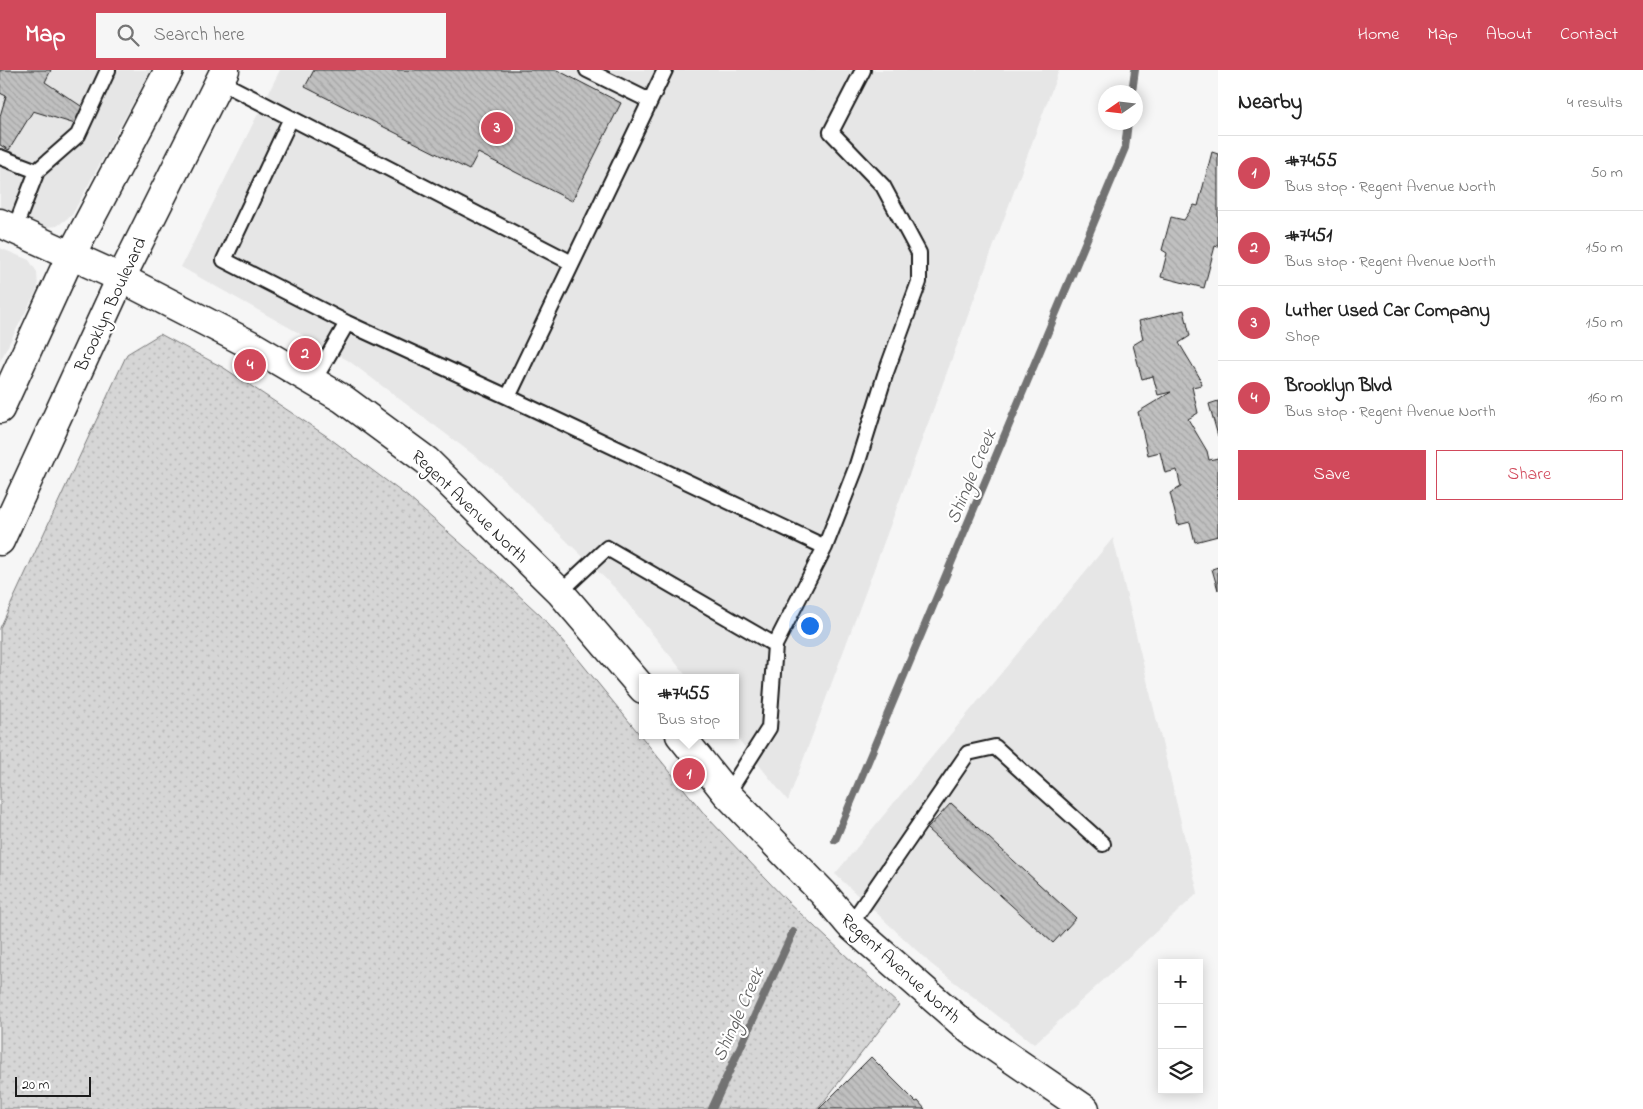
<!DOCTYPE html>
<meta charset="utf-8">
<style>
body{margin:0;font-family:"Indie Flower",sans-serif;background:#f6f6f6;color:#222}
.controls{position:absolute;right:15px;bottom:15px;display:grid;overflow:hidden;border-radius:0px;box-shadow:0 2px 12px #0003}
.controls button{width:45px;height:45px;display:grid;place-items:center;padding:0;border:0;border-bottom:1px solid #e0e0e0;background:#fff;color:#222;font:25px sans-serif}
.compass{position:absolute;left:1098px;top:15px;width:45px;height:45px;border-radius:50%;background:#fff;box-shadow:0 2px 12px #0003;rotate:256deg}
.scale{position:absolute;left:15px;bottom:12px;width:76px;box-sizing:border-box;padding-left:5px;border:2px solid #1c1c1c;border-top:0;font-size:14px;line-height:18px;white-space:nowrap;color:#1c1c1c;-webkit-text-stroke:4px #fff;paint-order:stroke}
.you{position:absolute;left:809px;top:555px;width:18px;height:18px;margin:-12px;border:4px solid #fff;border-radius:50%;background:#1a73e8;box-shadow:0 0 0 8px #1a73e833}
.badge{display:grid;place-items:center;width:32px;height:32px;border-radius:50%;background:#d1495b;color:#fff;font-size:16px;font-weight:700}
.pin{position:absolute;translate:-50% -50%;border:2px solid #fff;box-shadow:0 1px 5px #0006}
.popup{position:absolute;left:639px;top:604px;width:100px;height:65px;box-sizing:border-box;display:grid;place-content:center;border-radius:0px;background:#fff;filter:drop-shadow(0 1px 4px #0005);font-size:16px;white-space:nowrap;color:#767676}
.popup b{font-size:19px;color:#222}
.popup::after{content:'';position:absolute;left:50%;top:100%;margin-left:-10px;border:10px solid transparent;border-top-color:#fff}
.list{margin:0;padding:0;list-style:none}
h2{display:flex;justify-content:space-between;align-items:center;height:65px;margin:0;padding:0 20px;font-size:21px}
h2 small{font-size:16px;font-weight:400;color:#767676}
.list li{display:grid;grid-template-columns:32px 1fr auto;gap:15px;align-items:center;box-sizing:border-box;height:75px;padding:0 20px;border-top:1px solid #e0e0e0}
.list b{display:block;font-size:19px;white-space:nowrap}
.list p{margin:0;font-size:16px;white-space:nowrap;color:#767676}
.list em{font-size:16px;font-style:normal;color:#767676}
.actions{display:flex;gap:10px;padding:15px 20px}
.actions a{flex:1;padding:11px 0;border:1px solid #d1495b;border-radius:0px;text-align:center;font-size:18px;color:#d1495b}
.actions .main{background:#d1495b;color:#fff}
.icon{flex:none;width:28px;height:28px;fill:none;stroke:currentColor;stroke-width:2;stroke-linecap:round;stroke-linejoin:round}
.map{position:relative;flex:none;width:1218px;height:1039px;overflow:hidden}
header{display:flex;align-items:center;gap:30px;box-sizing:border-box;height:70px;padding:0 25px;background:#d1495b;color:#fff}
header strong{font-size:24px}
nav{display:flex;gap:28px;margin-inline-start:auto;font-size:18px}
.search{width:350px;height:45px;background:#f6f6f6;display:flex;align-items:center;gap:12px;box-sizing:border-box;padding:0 18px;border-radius:0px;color:#767676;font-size:19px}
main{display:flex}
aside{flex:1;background:#fff}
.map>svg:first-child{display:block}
.built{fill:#e6e6e6}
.park{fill:url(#park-dots);stroke:#797979}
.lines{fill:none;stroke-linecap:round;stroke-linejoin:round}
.stream{stroke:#727272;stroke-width:8}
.building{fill:url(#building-back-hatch);stroke:#1c1c1c}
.service-casing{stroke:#1c1c1c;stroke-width:18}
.tertiary-casing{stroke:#1c1c1c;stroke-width:31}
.secondary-casing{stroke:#1c1c1c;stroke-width:31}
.service{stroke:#fff;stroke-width:14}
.tertiary{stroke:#fff;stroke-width:28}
.secondary{stroke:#fff;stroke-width:28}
.labels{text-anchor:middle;stroke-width:4.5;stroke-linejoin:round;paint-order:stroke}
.street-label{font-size:18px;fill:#1c1c1c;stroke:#fff}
.water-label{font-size:19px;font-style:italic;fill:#5d5d5d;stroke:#fff}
</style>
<header>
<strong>Map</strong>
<div class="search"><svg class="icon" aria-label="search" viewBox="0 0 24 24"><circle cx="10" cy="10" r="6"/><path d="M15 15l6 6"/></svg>Search here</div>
<nav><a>Home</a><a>Map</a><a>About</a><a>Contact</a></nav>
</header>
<main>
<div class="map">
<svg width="1218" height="1039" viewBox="0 0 1218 1039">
<defs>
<pattern id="park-dots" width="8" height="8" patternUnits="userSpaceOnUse" patternTransform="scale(1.25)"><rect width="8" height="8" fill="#d6d6d6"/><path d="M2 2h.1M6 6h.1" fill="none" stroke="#b7b7b7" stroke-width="1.8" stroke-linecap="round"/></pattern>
<pattern id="building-back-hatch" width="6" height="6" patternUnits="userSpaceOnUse" patternTransform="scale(1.25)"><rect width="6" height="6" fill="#c0c0c0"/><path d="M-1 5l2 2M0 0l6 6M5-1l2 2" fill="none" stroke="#a4a4a4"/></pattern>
</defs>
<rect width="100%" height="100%" fill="#f6f6f6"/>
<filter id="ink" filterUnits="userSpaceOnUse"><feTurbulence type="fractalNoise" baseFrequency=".02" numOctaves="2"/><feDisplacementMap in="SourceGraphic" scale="10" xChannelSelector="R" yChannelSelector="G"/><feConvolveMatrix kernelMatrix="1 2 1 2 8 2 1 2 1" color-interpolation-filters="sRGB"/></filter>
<g filter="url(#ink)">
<path class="built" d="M 0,0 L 151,0 L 72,145 L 57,156 L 39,158 L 0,140 Z
M 280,0 L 1059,0 L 788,731 L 735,665 L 735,608 L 688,608 L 616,519 L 495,401 L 349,291 L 181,197 Z
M 0,178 L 29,190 L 37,202 L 38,218 L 0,291 Z
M 1113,468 L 1198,823 L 1034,974 L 931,894 L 835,804 Z"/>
<path class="park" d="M 160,264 L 224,298 L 328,367 L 408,427 L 497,505 L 541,546 L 579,590 L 706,746 L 786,830 L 899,935 L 818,1039 L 0,1039 L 0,558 L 127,284 Z"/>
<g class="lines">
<path class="stream" d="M 1132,22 L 1135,0
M 835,770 L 1125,78 L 1128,52
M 712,1039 L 793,862"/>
</g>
<path class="building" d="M 0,0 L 51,0 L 45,12 L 84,38 L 75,54 L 33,41 L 9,80 L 0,75 L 0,46 L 6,26 L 0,23 Z
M 314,0 L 557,0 L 621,33 L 572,131 L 478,83 L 469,100 L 305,17 Z
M 1212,82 L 1218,84 L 1218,177 L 1215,176 L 1204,218 L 1161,207 L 1167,183 L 1162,180 L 1171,147 L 1184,150 L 1194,135 L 1198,136 Z
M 1184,240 L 1190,266 L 1179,273 L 1200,308 L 1202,315 L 1192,317 L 1198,343 L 1188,349 L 1207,381 L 1209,390 L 1218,388 L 1218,418 L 1217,418 L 1218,420 L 1218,466 L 1195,472 L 1190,452 L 1178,455 L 1170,423 L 1181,417 L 1177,400 L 1165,403 L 1160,382 L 1148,385 L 1138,342 L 1171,322 L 1158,325 L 1153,306 L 1142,309 L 1133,275 L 1143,269 L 1139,251 Z
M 1218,331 L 1218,366 L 1209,334 Z
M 1218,497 L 1218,520 L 1212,499 Z
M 951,733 L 1076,848 L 1053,873 L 927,759 Z
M 871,987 L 916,1032 L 918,1031 L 925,1039 L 819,1039 Z"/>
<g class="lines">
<g class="service-casing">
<path id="service" d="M 587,0 L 650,31
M 219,11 L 572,193
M 291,48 L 224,190 L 347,253 L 508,327 L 825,477
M 0,87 L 37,101 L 14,160
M 37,101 L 78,65 L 108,0
M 313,312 L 347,253
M 508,327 L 665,0
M 560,522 L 607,478 L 775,575 L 825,477 L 856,398 L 885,305 L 919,212 L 919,183 L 883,116 L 831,62 L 863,0
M 727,724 L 769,658 L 775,575
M 850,855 L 968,683 L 995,677 L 1103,774"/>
</g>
<g class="tertiary-casing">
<path id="tertiary" d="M 0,153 L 121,208 L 253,276 L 343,329 L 427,391 L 560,522 L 643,619
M 680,665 L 727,724 L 823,823 L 850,855 L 971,961 L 1085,1039"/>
</g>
<g class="secondary-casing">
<path id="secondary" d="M 0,339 L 71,185 L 169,0
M 0,471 L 121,208 L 225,0"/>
</g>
<use href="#service" class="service"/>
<use href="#tertiary" class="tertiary"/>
<use href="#secondary" class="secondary"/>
</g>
</g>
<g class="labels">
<g class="street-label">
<text transform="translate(110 234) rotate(-65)" y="6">Brooklyn Boulevard</text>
<text transform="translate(470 436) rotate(44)" y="6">Regent Avenue North</text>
<text transform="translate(901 898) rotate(42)" y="6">Regent Avenue North</text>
</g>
<g class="water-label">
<text transform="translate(970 406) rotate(-67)" y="7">Shingle Creek</text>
<text transform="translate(737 944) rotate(-66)" y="7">Shingle Creek</text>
</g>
</g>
</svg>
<div class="controls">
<button>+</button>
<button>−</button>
<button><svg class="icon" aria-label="layers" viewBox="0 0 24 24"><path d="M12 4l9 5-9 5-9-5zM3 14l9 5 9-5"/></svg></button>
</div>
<svg class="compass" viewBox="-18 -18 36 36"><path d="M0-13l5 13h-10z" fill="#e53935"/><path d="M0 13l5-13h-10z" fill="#767676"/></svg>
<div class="scale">20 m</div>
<div class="you"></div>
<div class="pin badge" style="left:689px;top:704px">1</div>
<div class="popup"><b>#7455</b>Bus stop</div>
<div class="pin badge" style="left:305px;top:284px">2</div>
<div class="pin badge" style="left:497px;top:58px">3</div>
<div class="pin badge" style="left:250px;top:295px">4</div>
</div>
<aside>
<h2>Nearby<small>4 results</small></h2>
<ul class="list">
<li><span class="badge">1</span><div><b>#7455</b><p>Bus stop · Regent Avenue North</p></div><em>50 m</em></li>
<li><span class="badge">2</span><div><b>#7451</b><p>Bus stop · Regent Avenue North</p></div><em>150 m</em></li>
<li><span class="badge">3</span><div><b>Luther Used Car Company</b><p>Shop</p></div><em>150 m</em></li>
<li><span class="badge">4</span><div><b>Brooklyn Blvd</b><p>Bus stop · Regent Avenue North</p></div><em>160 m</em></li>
</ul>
<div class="actions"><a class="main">Save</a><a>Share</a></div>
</aside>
</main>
